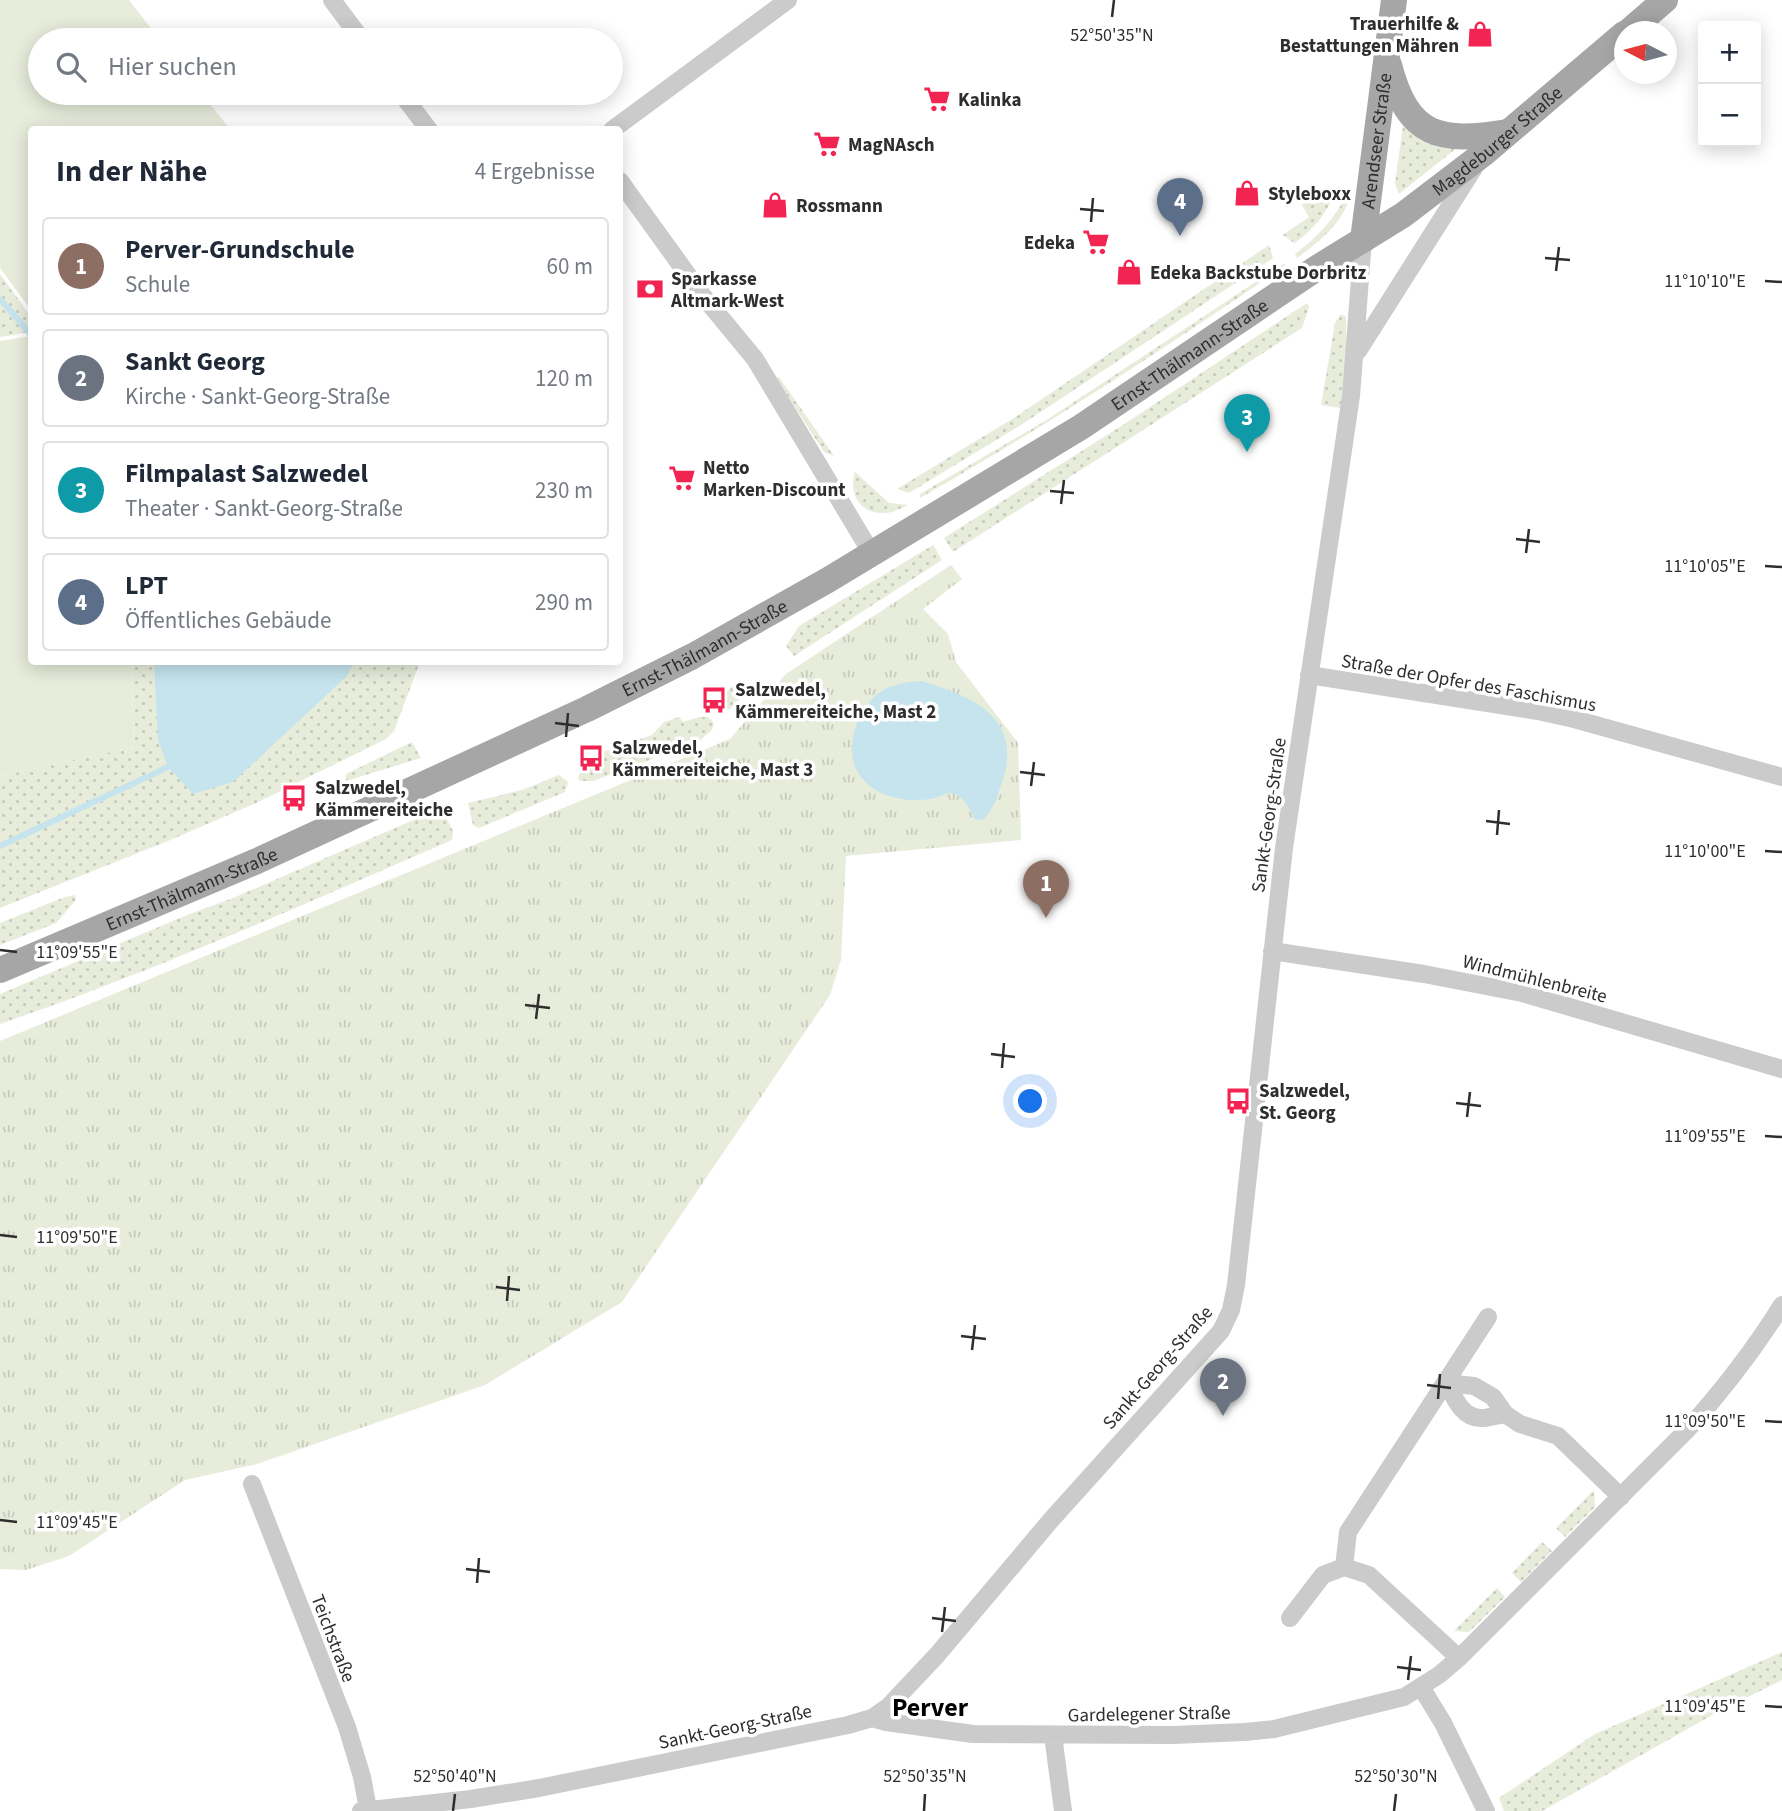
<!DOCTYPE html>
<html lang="de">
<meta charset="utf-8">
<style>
body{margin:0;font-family:"Source Sans 3",sans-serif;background:#f6f6f7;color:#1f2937}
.controls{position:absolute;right:21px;top:21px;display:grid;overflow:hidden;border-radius:7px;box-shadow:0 4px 18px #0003}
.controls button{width:63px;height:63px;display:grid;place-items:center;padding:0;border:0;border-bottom:2px solid #e0e1e3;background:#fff;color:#1f2937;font:35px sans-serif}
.compass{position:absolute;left:1614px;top:21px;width:63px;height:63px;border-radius:50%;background:#fff;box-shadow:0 4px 18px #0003;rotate:276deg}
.you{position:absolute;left:1031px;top:1102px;width:24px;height:24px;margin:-18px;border:5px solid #fff;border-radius:50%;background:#1a73e8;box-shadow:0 0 0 10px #1a73e833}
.badge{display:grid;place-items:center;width:46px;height:46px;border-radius:50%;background:#f12452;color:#fff;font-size:23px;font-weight:700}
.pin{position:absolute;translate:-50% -58px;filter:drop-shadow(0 2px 4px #0008)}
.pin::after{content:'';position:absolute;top:37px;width:24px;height:21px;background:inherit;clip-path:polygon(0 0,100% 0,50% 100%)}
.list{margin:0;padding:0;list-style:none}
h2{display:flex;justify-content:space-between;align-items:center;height:91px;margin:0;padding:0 28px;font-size:30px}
h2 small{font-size:23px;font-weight:400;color:#747a83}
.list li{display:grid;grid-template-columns:46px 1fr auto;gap:21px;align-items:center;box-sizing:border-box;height:98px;margin:0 14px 14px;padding:0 14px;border:2px solid #e0e1e3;border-radius:7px}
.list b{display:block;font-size:26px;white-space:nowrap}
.list p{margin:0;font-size:23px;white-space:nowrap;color:#747a83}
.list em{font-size:23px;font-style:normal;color:#747a83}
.icon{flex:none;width:38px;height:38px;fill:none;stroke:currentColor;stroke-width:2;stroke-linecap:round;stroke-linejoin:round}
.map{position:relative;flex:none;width:1782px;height:1811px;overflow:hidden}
.search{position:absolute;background:#fff;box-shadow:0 4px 18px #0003;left:28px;top:28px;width:595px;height:77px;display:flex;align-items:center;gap:18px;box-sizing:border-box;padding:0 24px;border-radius:38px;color:#747a83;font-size:26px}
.panel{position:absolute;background:#fff;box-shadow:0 4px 18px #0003;left:28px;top:126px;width:595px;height:539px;border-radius:7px}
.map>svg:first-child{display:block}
.grass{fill:url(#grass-dots)}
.park{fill:url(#park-tufts)}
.garden{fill:#e7ecdb}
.water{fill:#c5e4ee}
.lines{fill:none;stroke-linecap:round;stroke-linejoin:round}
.stream{stroke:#c5e4ee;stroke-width:6}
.street{stroke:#cbcbcb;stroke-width:18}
.primary{stroke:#a6a6a6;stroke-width:26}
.ticks{fill:none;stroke:#2e2e2e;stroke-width:2.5}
.labels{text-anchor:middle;stroke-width:7;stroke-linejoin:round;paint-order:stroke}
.poi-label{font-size:19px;font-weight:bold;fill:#2e2e2e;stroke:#fff;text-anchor:start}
.street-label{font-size:19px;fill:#2e2e2e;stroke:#fff}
.district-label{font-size:26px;font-weight:bold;fill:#000;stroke:#fff}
.ticks-label{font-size:18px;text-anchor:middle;fill:#2e2e2e;stroke:#fff;stroke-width:7;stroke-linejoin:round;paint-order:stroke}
</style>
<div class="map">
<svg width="1782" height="1811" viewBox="0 0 1782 1811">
<defs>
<pattern id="grass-dots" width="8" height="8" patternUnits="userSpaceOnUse" patternTransform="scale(1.75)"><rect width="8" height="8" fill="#e7ecdb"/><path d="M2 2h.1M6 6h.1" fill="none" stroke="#c6cbbc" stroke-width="1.8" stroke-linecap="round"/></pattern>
<pattern id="park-tufts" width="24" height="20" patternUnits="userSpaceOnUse" patternTransform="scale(1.75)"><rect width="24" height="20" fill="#e7ecdb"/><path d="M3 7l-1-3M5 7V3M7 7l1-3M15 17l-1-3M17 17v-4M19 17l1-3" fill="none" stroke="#c6cbbc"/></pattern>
</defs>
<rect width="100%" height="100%" fill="#fff"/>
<path class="grass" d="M 1404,118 L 1458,147 L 1399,194 L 1395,184 Z
M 1336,189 C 1329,211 1313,231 1294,243 L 1283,235 L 1309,217 L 1302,205 L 1316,191 Z
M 1348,193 L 1351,195 C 1341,225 1321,240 1297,258 L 1295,254 C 1320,235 1333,220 1348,193 Z
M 1269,245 L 1273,258 L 1021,425 L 909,493 L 897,489 L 1017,416 Z
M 1283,264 L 1286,265 C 1167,347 1046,426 920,498 L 920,494 L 1045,421 Z
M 0,274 L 31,317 L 31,332 L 0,337 Z
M 1307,303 L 1309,307 L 1302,328 L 953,552 L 944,538 L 1126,423 Z
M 1341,314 L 1346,317 L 1346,365 L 1341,408 L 1321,405 L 1335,323 Z
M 779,377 L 834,456 L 824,452 L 776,378 Z
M 855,472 L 889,503 L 908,505 C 901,508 893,513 886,513 C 861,515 848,495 855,472 Z
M 933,545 L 942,560 L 794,656 L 786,646 L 799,626 Z
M 131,662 L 420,662 L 394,731 L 386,739 L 256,803 L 168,841 L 0,908 L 0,776 L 134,747 Z
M 745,682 L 752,686 L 730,709 L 719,711 L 717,704 L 731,687 Z
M 679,717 L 683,722 L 699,717 L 708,717 L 714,723 L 712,730 L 698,742 L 593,781 L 580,781 L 578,779 L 581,768 L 590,763 L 594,755 L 652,735 L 664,722 Z
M 412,742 L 421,758 L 346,781 L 346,774 Z
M 559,775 L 568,782 L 565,792 L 479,828 L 473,825 L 468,803 L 522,790 Z
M 441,808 L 453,831 L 452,840 C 303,905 154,971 0,1024 L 0,994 L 187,915 L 233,898 Z
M 75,895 L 76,900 L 56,923 L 0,945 L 0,923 L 65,897 Z
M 1594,1490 L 1595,1507 L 1565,1537 L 1556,1528 Z
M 1542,1542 L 1552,1551 L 1521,1582 L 1512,1573 Z
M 1497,1588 L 1505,1597 L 1469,1632 L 1454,1631 Z
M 1782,1652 L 1782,1680 L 1714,1714 L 1542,1811 L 1504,1811 L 1499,1798 L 1595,1734 Z"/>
<path class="park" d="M 951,565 L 962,579 L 923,609 L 948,634 L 956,662 L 1018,743 L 1021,840 L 846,856 L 841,960 L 830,995 L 622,1302 L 485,1385 L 257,1464 L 185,1480 L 69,1556 L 26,1570 L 0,1569 L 0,1041 L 730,739 L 786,674 Z"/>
<path class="garden" d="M 0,0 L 129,0 L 160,40 L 40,40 L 40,93 L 201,93 L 230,129 L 32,130 L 31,310 L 0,268 Z
M 31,336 L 32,662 L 131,662 L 134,747 L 0,776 L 0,341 Z"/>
<path class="water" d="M 154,662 L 354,662 L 347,676 L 233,782 L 193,794 L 168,767 L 158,740 Z
M 921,681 C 973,696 1024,718 1002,782 C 997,797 994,809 983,820 L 975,819 C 970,810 965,798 955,794 C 946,791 943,796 935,798 C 901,806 855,792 852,753 C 851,734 859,713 872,699 C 886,685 902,682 921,681 Z"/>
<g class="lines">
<path class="stream" d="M 0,299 L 32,336
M 0,846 L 168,767"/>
<path class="street" d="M 332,0 L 362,40
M 401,93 L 429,130
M 612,130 L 788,0
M 620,181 L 703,296 L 755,359 L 872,554
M 1358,351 L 1474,168
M 1309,675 L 1538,711 L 1574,719 L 1782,777
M 1272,951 L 1424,974 L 1522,993 L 1782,1069
M 1447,1383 L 1474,1386 L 1493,1397 L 1505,1414 L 1520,1424 L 1558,1436 L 1621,1497
M 1447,1383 C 1454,1397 1462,1419 1482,1418 C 1489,1418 1497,1415 1505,1414
M 252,1484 L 347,1727 L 362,1777 L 368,1809
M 1344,1567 L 1369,1575 L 1459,1658
M 1290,1618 L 1323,1575 L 1344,1567 L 1348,1532 L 1488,1317
M 1421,1687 L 1443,1723 L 1486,1811
M 872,1718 L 886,1722 L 973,1734 L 1173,1735 L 1245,1732 L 1274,1729 L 1404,1697 L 1439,1675 L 1459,1658 L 1687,1430 C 1723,1390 1754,1350 1782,1305
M 1053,1735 L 1063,1811
M 361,1811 L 471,1799 L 539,1788 L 848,1725 L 872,1718 L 889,1706 L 937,1655 L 1051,1520 L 1221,1331 L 1231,1310 L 1236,1285 L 1284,848 L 1351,396 L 1363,240"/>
<g class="primary">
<path d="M 1628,32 L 1665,0"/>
<path d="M 1389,65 C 1408,138 1440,143 1508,132"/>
<path id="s1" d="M 1363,240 L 1394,0"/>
<path id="s2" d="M 0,970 L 257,861 L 587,709 L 693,656 L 828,580 L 1081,427 L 1317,268 L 1403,215 L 1483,154 L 1624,34"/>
</g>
</g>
<path class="ticks" d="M 1112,17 L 1114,0M 1080,209 L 1104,211M 1091,222 L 1093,198M 1545,258 L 1570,260M 1556,271 L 1559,247M 1765,281 L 1782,282M 1050,491 L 1074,493M 1061,504 L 1064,480M 1516,539 L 1540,542M 1526,553 L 1529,529M 1765,566 L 1782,567M 555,723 L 579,726M 566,737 L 568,713M 1020,772 L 1045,775M 1031,786 L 1034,762M 1486,821 L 1510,824M 1497,835 L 1499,810M 1765,851 L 1782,852M 0,950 L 17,952M 525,1005 L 550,1008M 536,1019 L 539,994M 991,1054 L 1015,1057M 1002,1068 L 1004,1043M 1456,1103 L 1481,1106M 1467,1117 L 1470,1092M 1765,1136 L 1782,1137M 0,1235 L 17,1237M 496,1287 L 520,1290M 507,1301 L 509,1276M 961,1336 L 986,1339M 972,1350 L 975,1325M 1427,1385 L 1451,1388M 1438,1399 L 1440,1374M 1765,1421 L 1782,1422M 0,1520 L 17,1522M 466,1569 L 490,1572M 477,1583 L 479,1558M 932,1618 L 956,1621M 942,1632 L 945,1607M 1397,1667 L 1421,1670M 1408,1680 L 1411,1656M 1765,1706 L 1782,1707M 453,1811 L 455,1794M 924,1811 L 925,1794M 1394,1811 L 1396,1794"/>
<defs>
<g id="shop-bare" transform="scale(2.1)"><path d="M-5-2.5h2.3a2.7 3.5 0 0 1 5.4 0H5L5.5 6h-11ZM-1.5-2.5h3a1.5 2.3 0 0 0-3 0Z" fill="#f12452" stroke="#fff" stroke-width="2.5" paint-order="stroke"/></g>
<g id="supermarket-bare" transform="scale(2.1)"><path d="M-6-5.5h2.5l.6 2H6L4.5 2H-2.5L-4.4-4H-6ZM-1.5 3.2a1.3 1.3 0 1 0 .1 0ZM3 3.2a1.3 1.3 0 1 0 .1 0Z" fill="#f12452" stroke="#fff" stroke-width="2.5" paint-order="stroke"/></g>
<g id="bank-bare" transform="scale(2.1)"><path d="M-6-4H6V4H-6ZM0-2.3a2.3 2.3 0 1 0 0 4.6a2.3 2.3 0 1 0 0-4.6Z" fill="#f12452" stroke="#fff" stroke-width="2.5" paint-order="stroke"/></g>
<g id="bus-bare" transform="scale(2.1)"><path d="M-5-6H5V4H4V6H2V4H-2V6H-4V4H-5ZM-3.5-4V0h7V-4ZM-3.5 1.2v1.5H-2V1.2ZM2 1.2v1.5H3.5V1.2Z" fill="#f12452" stroke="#fff" stroke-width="2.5" paint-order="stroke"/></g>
</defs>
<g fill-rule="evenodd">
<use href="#shop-bare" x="1480" y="34"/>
<use href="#supermarket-bare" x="937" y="99"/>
<use href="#supermarket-bare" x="827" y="144"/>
<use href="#shop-bare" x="1247" y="193"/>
<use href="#shop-bare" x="775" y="205"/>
<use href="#supermarket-bare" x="1096" y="242"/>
<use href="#shop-bare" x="1129" y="272"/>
<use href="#bank-bare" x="650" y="289"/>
<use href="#supermarket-bare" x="682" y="478"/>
<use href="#bus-bare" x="714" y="700"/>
<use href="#bus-bare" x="591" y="758"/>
<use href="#bus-bare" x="294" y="798"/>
<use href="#bus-bare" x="1238" y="1101"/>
</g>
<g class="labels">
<g class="poi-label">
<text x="1459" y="30" text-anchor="end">Trauerhilfe &amp;<tspan x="1459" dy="22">Bestattungen Mähren</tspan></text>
<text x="958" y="106">Kalinka</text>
<text x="848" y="151">MagNAsch</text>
<text x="1268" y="200">Styleboxx</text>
<text x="796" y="212">Rossmann</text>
<text x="1075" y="249" text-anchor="end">Edeka</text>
<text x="1150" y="279">Edeka Backstube Dorbritz</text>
<text x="671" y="285">Sparkasse<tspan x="671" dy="22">Altmark-West</tspan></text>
<text x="703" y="474">Netto<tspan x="703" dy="22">Marken-Discount</tspan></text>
<text x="735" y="696">Salzwedel,<tspan x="735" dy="22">Kämmereiteiche, Mast 2</tspan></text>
<text x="612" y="754">Salzwedel,<tspan x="612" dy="22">Kämmereiteiche, Mast 3</tspan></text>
<text x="315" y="794">Salzwedel,<tspan x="315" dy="22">Kämmereiteiche</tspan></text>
<text x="1259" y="1097">Salzwedel,<tspan x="1259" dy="22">St. Georg</tspan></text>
</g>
<g class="street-label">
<text dy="7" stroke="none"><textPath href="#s2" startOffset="1717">Magdeburger Straße</textPath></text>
<text dy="7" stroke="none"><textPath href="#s1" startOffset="100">Arendseer Straße</textPath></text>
<text dy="7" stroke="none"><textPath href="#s2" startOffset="1342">Ernst-Thälmann-Straße</textPath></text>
<text dy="7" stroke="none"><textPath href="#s2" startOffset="775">Ernst-Thälmann-Straße</textPath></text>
<text transform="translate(1469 682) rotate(10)" y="7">Straße der Opfer des Faschismus</text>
<text transform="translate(1268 815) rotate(-82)" y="7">Sankt-Georg-Straße</text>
<text dy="7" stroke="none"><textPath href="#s2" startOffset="208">Ernst-Thälmann-Straße</textPath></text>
<text transform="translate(1535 978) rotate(14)" y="7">Windmühlenbreite</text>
<text transform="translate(1157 1367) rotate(-49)" y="7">Sankt-Georg-Straße</text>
<text transform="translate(334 1638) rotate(69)" y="7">Teichstraße</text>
<text transform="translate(1149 1713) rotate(-1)" y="7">Gardelegener Straße</text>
<text transform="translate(735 1726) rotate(-12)" y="7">Sankt-Georg-Straße</text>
</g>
<g class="district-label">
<text x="930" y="1716">Perver</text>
</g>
</g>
<g class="ticks-label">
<text x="1112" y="41">52°50'35"N</text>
<text x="1705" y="287">11°10'10"E</text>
<text x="1705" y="572">11°10'05"E</text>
<text x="1705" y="857">11°10'00"E</text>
<text x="77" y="958">11°09'55"E</text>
<text x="1705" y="1142">11°09'55"E</text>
<text x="77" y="1243">11°09'50"E</text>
<text x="1705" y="1427">11°09'50"E</text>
<text x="77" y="1528">11°09'45"E</text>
<text x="1705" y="1712">11°09'45"E</text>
<text x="455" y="1782">52°50'40"N</text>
<text x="925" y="1782">52°50'35"N</text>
<text x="1396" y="1782">52°50'30"N</text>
</g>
</svg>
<div class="controls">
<button>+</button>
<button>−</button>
</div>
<svg class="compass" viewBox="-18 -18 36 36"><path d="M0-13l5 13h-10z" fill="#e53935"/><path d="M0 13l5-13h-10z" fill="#747a83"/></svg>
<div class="you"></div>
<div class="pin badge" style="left:1046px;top:918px;background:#8d6e63">1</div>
<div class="pin badge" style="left:1223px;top:1416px;background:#6b7280">2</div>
<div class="pin badge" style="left:1247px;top:452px;background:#0f9aa8">3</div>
<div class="pin badge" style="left:1180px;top:236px;background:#5c6f8a">4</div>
<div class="search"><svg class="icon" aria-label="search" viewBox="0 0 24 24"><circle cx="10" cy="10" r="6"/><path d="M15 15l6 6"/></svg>Hier suchen</div>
<section class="panel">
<h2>In der Nähe<small>4 Ergebnisse</small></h2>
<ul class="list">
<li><span class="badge" style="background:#8d6e63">1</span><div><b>Perver-Grundschule</b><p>Schule</p></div><em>60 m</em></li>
<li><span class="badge" style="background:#6b7280">2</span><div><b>Sankt Georg</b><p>Kirche · Sankt-Georg-Straße</p></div><em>120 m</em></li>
<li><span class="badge" style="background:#0f9aa8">3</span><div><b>Filmpalast Salzwedel</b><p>Theater · Sankt-Georg-Straße</p></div><em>230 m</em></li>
<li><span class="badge" style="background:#5c6f8a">4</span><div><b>LPT</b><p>Öffentliches Gebäude</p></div><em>290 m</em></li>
</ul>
</section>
</div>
